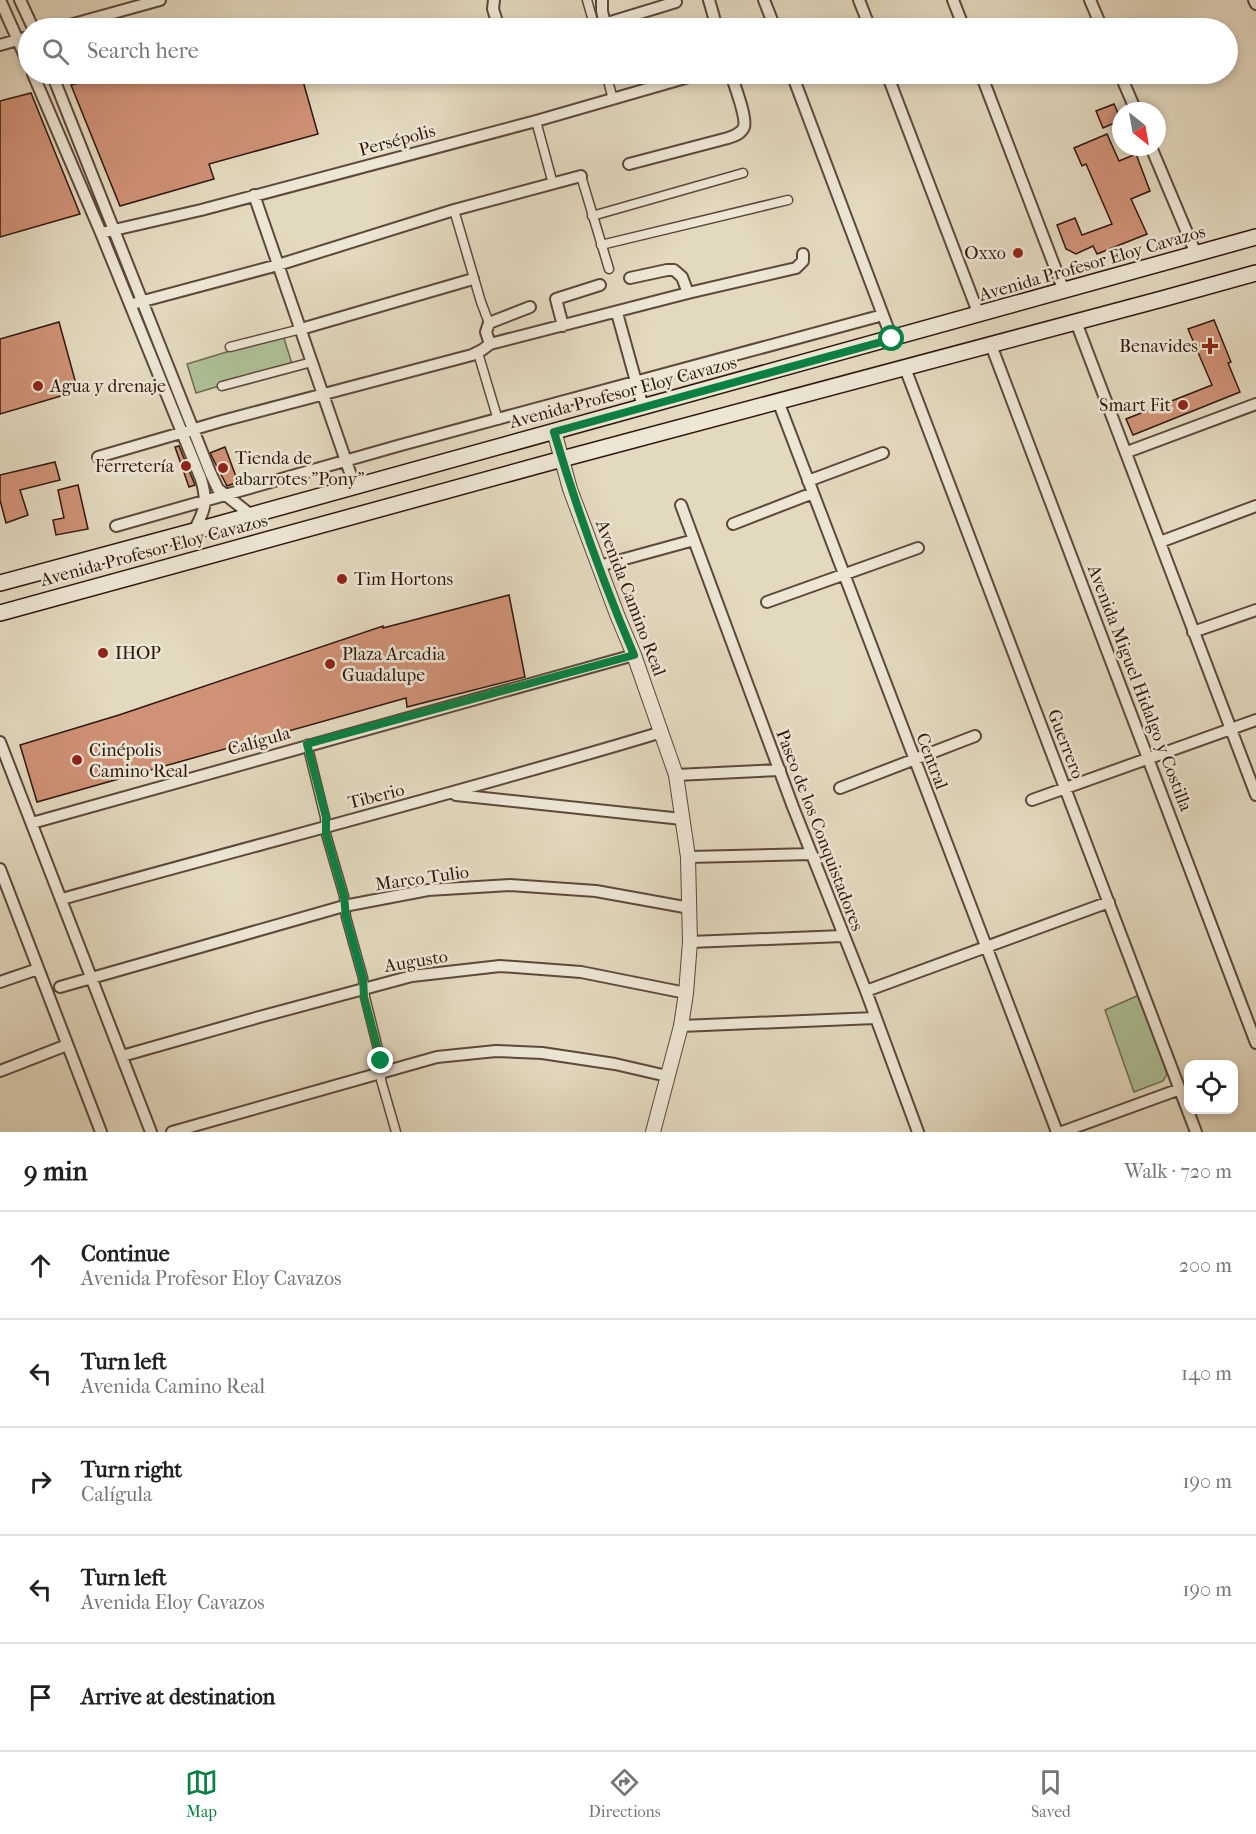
<!DOCTYPE html>
<meta charset="utf-8">
<style>
body{margin:0;font-family:"IM FELL French Canon",serif;background:#f6f6f6;color:#222}
.controls{position:absolute;right:18px;bottom:18px;display:grid;overflow:hidden;border-radius:12px;box-shadow:0 3px 9px #0003}
.controls button{width:54px;height:54px;display:grid;place-items:center;padding:0;border:0;border-bottom:2px solid #e0e0e0;background:#fff;color:#222;font:30px sans-serif}
.compass{position:absolute;left:1112px;top:102px;width:54px;height:54px;border-radius:50%;background:#fff;box-shadow:0 3px 9px #0003;rotate:149deg}
.stop{position:absolute;width:18px;height:18px;margin:-14px;border:4px solid #0b8043;border-radius:50%;background:#fff}
.stop.end{background:#0b8043;border-color:#fff;box-shadow:0 2px 6px #0008}
.list{margin:0;padding:0;list-style:none}
h2{display:flex;justify-content:space-between;align-items:center;height:78px;margin:0;padding:0 24px;font-size:26px}
h2 small{font-size:20px;font-weight:400;color:#767676}
.list li{display:grid;grid-template-columns:39px 1fr auto;gap:18px;align-items:center;box-sizing:border-box;height:108px;padding:0 24px;border-top:2px solid #e0e0e0}
.list b{display:block;font-size:22px;white-space:nowrap}
.list p{margin:0;font-size:20px;white-space:nowrap;color:#767676}
.list em{font-size:20px;font-style:normal;color:#767676}
.icon{flex:none;width:33px;height:33px;fill:none;stroke:currentColor;stroke-width:2;stroke-linecap:round;stroke-linejoin:round}
.map{position:relative;flex:none;width:1256px;height:1132px;overflow:hidden}
.search{position:absolute;background:#fff;box-shadow:0 3px 9px #0003;left:18px;right:18px;top:18px;height:66px;display:flex;align-items:center;gap:15px;box-sizing:border-box;padding:0 21px;border-radius:33px;color:#767676;font-size:22px}
.sheet{height:618px;background:#fff}
nav{display:flex;justify-content:space-around;align-items:center;box-sizing:border-box;height:84px;border-top:2px solid #e0e0e0;background:#fff;font-size:16px;color:#767676}
nav a{display:grid;justify-items:center;gap:3px}
nav .on{color:#0b8043}
.map>svg:first-child{display:block}
.green{fill:#aec096;stroke:#6f6c52;stroke-width:1.5}
.building{fill:#d09277;stroke:#30170e;stroke-width:1.5}
.lines{fill:none;stroke-linecap:round;stroke-linejoin:round}
.pedestrian-casing{stroke:#5d483a;stroke-width:11}
.minor-casing{stroke:#5d483a;stroke-width:14}
.tertiary-casing{stroke:#5d483a;stroke-width:16}
.secondary-casing{stroke:#30170e;stroke-width:18}
.pedestrian{stroke:#ede6d5;stroke-width:8}
.minor{stroke:#ede6d5;stroke-width:10}
.tertiary{stroke:#ede6d5;stroke-width:14}
.secondary{stroke:#ede6d5;stroke-width:15}
.route{stroke:#0b8043;stroke-width:8}
.poi-dot{fill:#8f2418;stroke:#ede6d5;stroke-width:2}
.labels{text-anchor:middle;stroke-width:5;stroke-linejoin:round;paint-order:stroke}
.street-label{font-size:18px;fill:#30170e;stroke:#ede6d5}
.poi-label{font-size:18px;fill:#30170e;stroke:#ede6d5;text-anchor:start}
</style>
<div class="map">
<svg width="1256" height="1132" viewBox="0 0 1256 1132">
<rect width="100%" height="100%" fill="#e3d9bf"/>
<filter id="stains"><feTurbulence type="fractalNoise" baseFrequency=".00333" numOctaves="4"/><feColorMatrix values="0 0 0 0 .2 0 0 0 0 .09 0 0 0 0 .02 0 0 0 .5 -.17"/></filter>
<radialGradient id="worn" r=".72"><stop offset=".6" stop-color="#630" stop-opacity="0"/><stop offset="1" stop-color="#630" stop-opacity=".3"/></radialGradient>
<path class="green" d="M 283,335 L 292,364 L 196,393 L 187,364 Z
M 1139,995 L 1167,1074 L 1163,1081 L 1134,1092 L 1105,1010 Z"/>
<path class="building" d="M 114,74 L 301,74 L 318,134 L 209,164 L 214,179 L 120,206 L 71,85 Z
M 31,93 L 80,214 L 0,237 L 0,101 Z
M 1114,104 L 1121,120 L 1103,128 L 1096,111 Z
M 1107,134 L 1119,161 L 1136,154 L 1150,191 L 1131,199 L 1147,234 L 1097,254 L 1093,246 L 1076,254 L 1066,249 L 1057,225 L 1075,218 L 1082,235 L 1112,224 L 1086,164 L 1082,166 L 1074,148 Z
M 1214,320 L 1231,362 L 1228,363 L 1240,392 L 1133,435 L 1126,419 L 1212,385 L 1188,329 Z
M 59,322 L 78,391 L 0,414 L 0,339 Z
M 179,446 L 195,485 L 189,487 L 175,447 Z
M 225,447 L 238,482 L 227,486 L 210,453 Z
M 55,462 L 60,480 L 20,490 L 28,515 L 6,523 L 0,500 L 0,475 Z
M 78,485 L 88,529 L 56,535 L 53,520 L 64,518 L 58,490 Z
M 509,595 L 525,677 L 407,707 L 406,698 L 37,802 L 20,745 L 119,715 L 383,626 L 383,628 Z"/>
<g class="lines">
<g class="pedestrian-casing">
<path id="pedestrian" d="M 587,0 L 595,28
M 606,74 L 613,99
M 536,121 L 553,184
M 581,176 L 609,269
M 454,210 L 481,302 L 489,323
M 592,216 L 743,173
M 601,245 L 788,200
M 230,347 L 301,329
M 478,353 L 498,420
M 222,386 L 312,362
M 307,744 L 325,817 L 326,834 L 344,896 L 346,917 L 363,978 L 365,997 L 381,1061 L 381,1080 L 396,1132"/>
</g>
<g class="minor-casing">
<path id="minor" d="M 0,0 L 28,63
M 20,0 L 33,28
M 494,0 L 493,9 L 499,28
M 602,0 L 602,11 L 605,24
M 709,0 L 717,28
M 764,0 L 775,28
M 859,0 L 870,28
M 953,0 L 964,28
M 1090,0 L 1102,28
M 1254,0 L 1256,4
M 59,28 L 160,0
M 591,28 L 676,2
M 0,45 L 28,37
M 33,74 L 101,233 L 201,479 C 208,502 205,510 194,531
M 52,74 L 210,472 L 218,489 L 251,515
M 792,74 L 892,339
M 887,74 L 979,315
M 981,74 L 1064,291
M 1120,74 L 1136,111
M 1151,147 L 1196,254
M 629,164 L 728,138 C 734,136 741,134 744,127 C 747,116 734,85 731,74
M 254,195 L 355,487
M 101,233 L 201,210 L 536,121 L 699,74
M 630,278 L 667,270 L 674,270 L 682,277 L 688,293
M 136,303 L 278,265 L 454,210 L 581,176
M 617,313 L 643,407
M 1076,322 L 1256,795
M 563,326 L 556,299 L 600,285
M 301,329 L 473,279
M 490,344 L 486,332 L 489,323 L 530,307
M 991,345 L 1256,1043
M 905,368 L 1196,1132
M 778,401 L 1057,1132
M 1127,452 L 1256,404
M 98,457 L 222,421 L 472,355 L 482,350 L 490,344 L 688,293 L 796,268 L 803,261 L 803,254
M 808,481 L 883,453
M 681,505 L 793,807 L 866,991 L 918,1132
M 733,524 L 813,493
M 116,526 L 401,445 L 883,315
M 1160,542 L 1256,506
M 599,566 L 694,540
M 767,602 L 918,548
M 1193,632 L 1256,610
M 0,742 L 151,1132
M 676,775 L 780,770
M 840,788 L 975,736
M 456,795 L 682,819
M 1032,800 L 1256,720
M 32,823 L 634,655
M 688,857 L 812,854
M 0,869 L 101,1132
M 62,899 C 262,843 463,792 662,732
M 690,942 L 843,936
M 0,982 L 38,969
M 60,987 L 344,906 L 428,890 L 510,885 L 596,891 L 690,908
M 866,991 L 1109,902
M 681,1026 L 875,1018
M 122,1056 L 263,1016 L 412,976 L 500,966 L 581,972 L 686,993
M 0,1071 L 67,1045
M 172,1132 L 437,1057 L 496,1051 L 542,1053 L 615,1064 L 667,1076
M 1062,1132 L 1180,1089"/>
</g>
<g class="tertiary-casing">
<path id="tertiary" d="M 554,431 L 570,489 L 618,617 L 634,655 L 676,775 L 688,857 L 690,942 L 686,993 L 681,1026 L 653,1132"/>
</g>
<g class="secondary-casing">
<path id="secondary" d="M 0,583 L 194,531 L 1256,237
M 0,613 L 562,459 L 1162,299 L 1256,273"/>
</g>
<use href="#pedestrian" class="pedestrian"/>
<use href="#minor" class="minor"/>
<use href="#tertiary" class="tertiary"/>
<use href="#secondary" class="secondary"/>
</g>
<g class="lines">
<path class="route" d="M 381,1061 L 364,997 L 363,978 L 346,917 L 344,896 L 326,834 L 326,817 L 307,744 L 634,655 C 603,582 576,507 554,432 L 892,339"/>
</g>
<g class="poi-dot">
<circle cx="1018" cy="253" r="6"/>
<path d="M1207 337h6v6h6v6h-6v6h-6v-6h-6v-6h6z"/>
<circle cx="38" cy="386" r="6"/>
<circle cx="1183" cy="405" r="6"/>
<circle cx="186" cy="466" r="6"/>
<circle cx="223" cy="468" r="6"/>
<circle cx="342" cy="579" r="6"/>
<circle cx="103" cy="653" r="6"/>
<circle cx="330" cy="664" r="6"/>
<circle cx="77" cy="760" r="6"/>
</g>
<g class="labels">
<g class="street-label">
<text transform="translate(397 140) rotate(-15)" y="6">Persépolis</text>
<text transform="translate(1092 263) rotate(-16)" y="6">Avenida Profesor Eloy Cavazos</text>
<text transform="translate(623 392) rotate(-15)" y="6">Avenida Profesor Eloy Cavazos</text>
<text transform="translate(154 550) rotate(-15)" y="6">Avenida Profesor Eloy Cavazos</text>
<text transform="translate(631 598) rotate(69)" y="6">Avenida Camino Real</text>
<text transform="translate(1140 688) rotate(69)" y="6">Avenida Miguel Hidalgo y Costilla</text>
<text transform="translate(259 741) rotate(-16)" y="6">Calígula</text>
<text transform="translate(1066 744) rotate(69)" y="6">Guerrero</text>
<text transform="translate(932 761) rotate(69)" y="6">Central</text>
<text transform="translate(376 796) rotate(-14)" y="6">Tiberio</text>
<text transform="translate(820 830) rotate(69)" y="6">Paseo de los Conquistadores</text>
<text transform="translate(422 878) rotate(-8)" y="6">Marco Tulio</text>
<text transform="translate(416 961) rotate(-9)" y="6">Augusto</text>
</g>
<g class="poi-label">
<text x="1006" y="259" text-anchor="end">Oxxo</text>
<text x="1198" y="352" text-anchor="end">Benavides</text>
<text x="50" y="392">Agua y drenaje</text>
<text x="1171" y="411" text-anchor="end">Smart Fit</text>
<text x="235" y="464">Tienda de<tspan x="235" dy="21">abarrotes "Pony"</tspan></text>
<text x="174" y="472" text-anchor="end">Ferretería</text>
<text x="354" y="585">Tim Hortons</text>
<text x="115" y="659">IHOP</text>
<text x="342" y="660">Plaza Arcadia<tspan x="342" dy="21">Guadalupe</tspan></text>
<text x="89" y="756">Cinépolis<tspan x="89" dy="21">Camino Real</tspan></text>
</g>
</g>
<rect width="100%" height="100%" filter="url(#stains)"/>
<rect width="100%" height="100%" fill="url(#worn)"/>
</svg>
<div class="controls">
<button><svg class="icon" aria-label="locate" viewBox="0 0 24 24"><circle cx="12" cy="12" r="6"/><path d="M12 2v4M12 18v4M2 12h4M18 12h4"/></svg></button>
</div>
<svg class="compass" viewBox="-18 -18 36 36"><path d="M0-13l5 13h-10z" fill="#e53935"/><path d="M0 13l5-13h-10z" fill="#767676"/></svg>
<div class="stop" style="left:892px;top:339px"></div>
<div class="stop end" style="left:381px;top:1061px"></div>
<div class="search"><svg class="icon" aria-label="search" viewBox="0 0 24 24"><circle cx="10" cy="10" r="6"/><path d="M15 15l6 6"/></svg>Search here</div>
</div>
<section class="sheet">
<h2>9 min<small>Walk · 720 m</small></h2>
<ul class="list">
<li><svg class="icon" aria-label="ahead" viewBox="0 0 24 24"><path d="M12 20V5M6 11l6-6 6 6"/></svg><div><b>Continue</b><p>Avenida Profesor Eloy Cavazos</p></div><em>200 m</em></li>
<li><svg class="icon" aria-label="left" viewBox="0 0 24 24"><path d="M17 20v-9H6M10 6l-5 5 5 5"/></svg><div><b>Turn left</b><p>Avenida Camino Real</p></div><em>140 m</em></li>
<li><svg class="icon" aria-label="right" viewBox="0 0 24 24"><path d="M7 20v-9h11M14 6l5 5-5 5"/></svg><div><b>Turn right</b><p>Calígula</p></div><em>190 m</em></li>
<li><svg class="icon" aria-label="left" viewBox="0 0 24 24"><path d="M17 20v-9H6M10 6l-5 5 5 5"/></svg><div><b>Turn left</b><p>Avenida Eloy Cavazos</p></div><em>190 m</em></li>
<li><svg class="icon" aria-label="arrive" viewBox="0 0 24 24"><path d="M6 21V4h12l-3 4 3 4H6"/></svg><div><b>Arrive at destination</b></div></li>
</ul>
</section>
<nav>
<a class="on"><svg class="icon" aria-label="map" viewBox="0 0 24 24"><path d="M3 6l6-2 6 2 6-2v14l-6 2-6-2-6 2zM9 4v14M15 6v14"/></svg>Map</a>
<a><svg class="icon" aria-label="directions" viewBox="0 0 24 24"><path d="M12 3l9 9-9 9-9-9zM9 14v-3h6M13 9l2 2-2 2"/></svg>Directions</a>
<a><svg class="icon" aria-label="saved" viewBox="0 0 24 24"><path d="M7 4h10v16l-5-4-5 4z"/></svg>Saved</a>
</nav>
